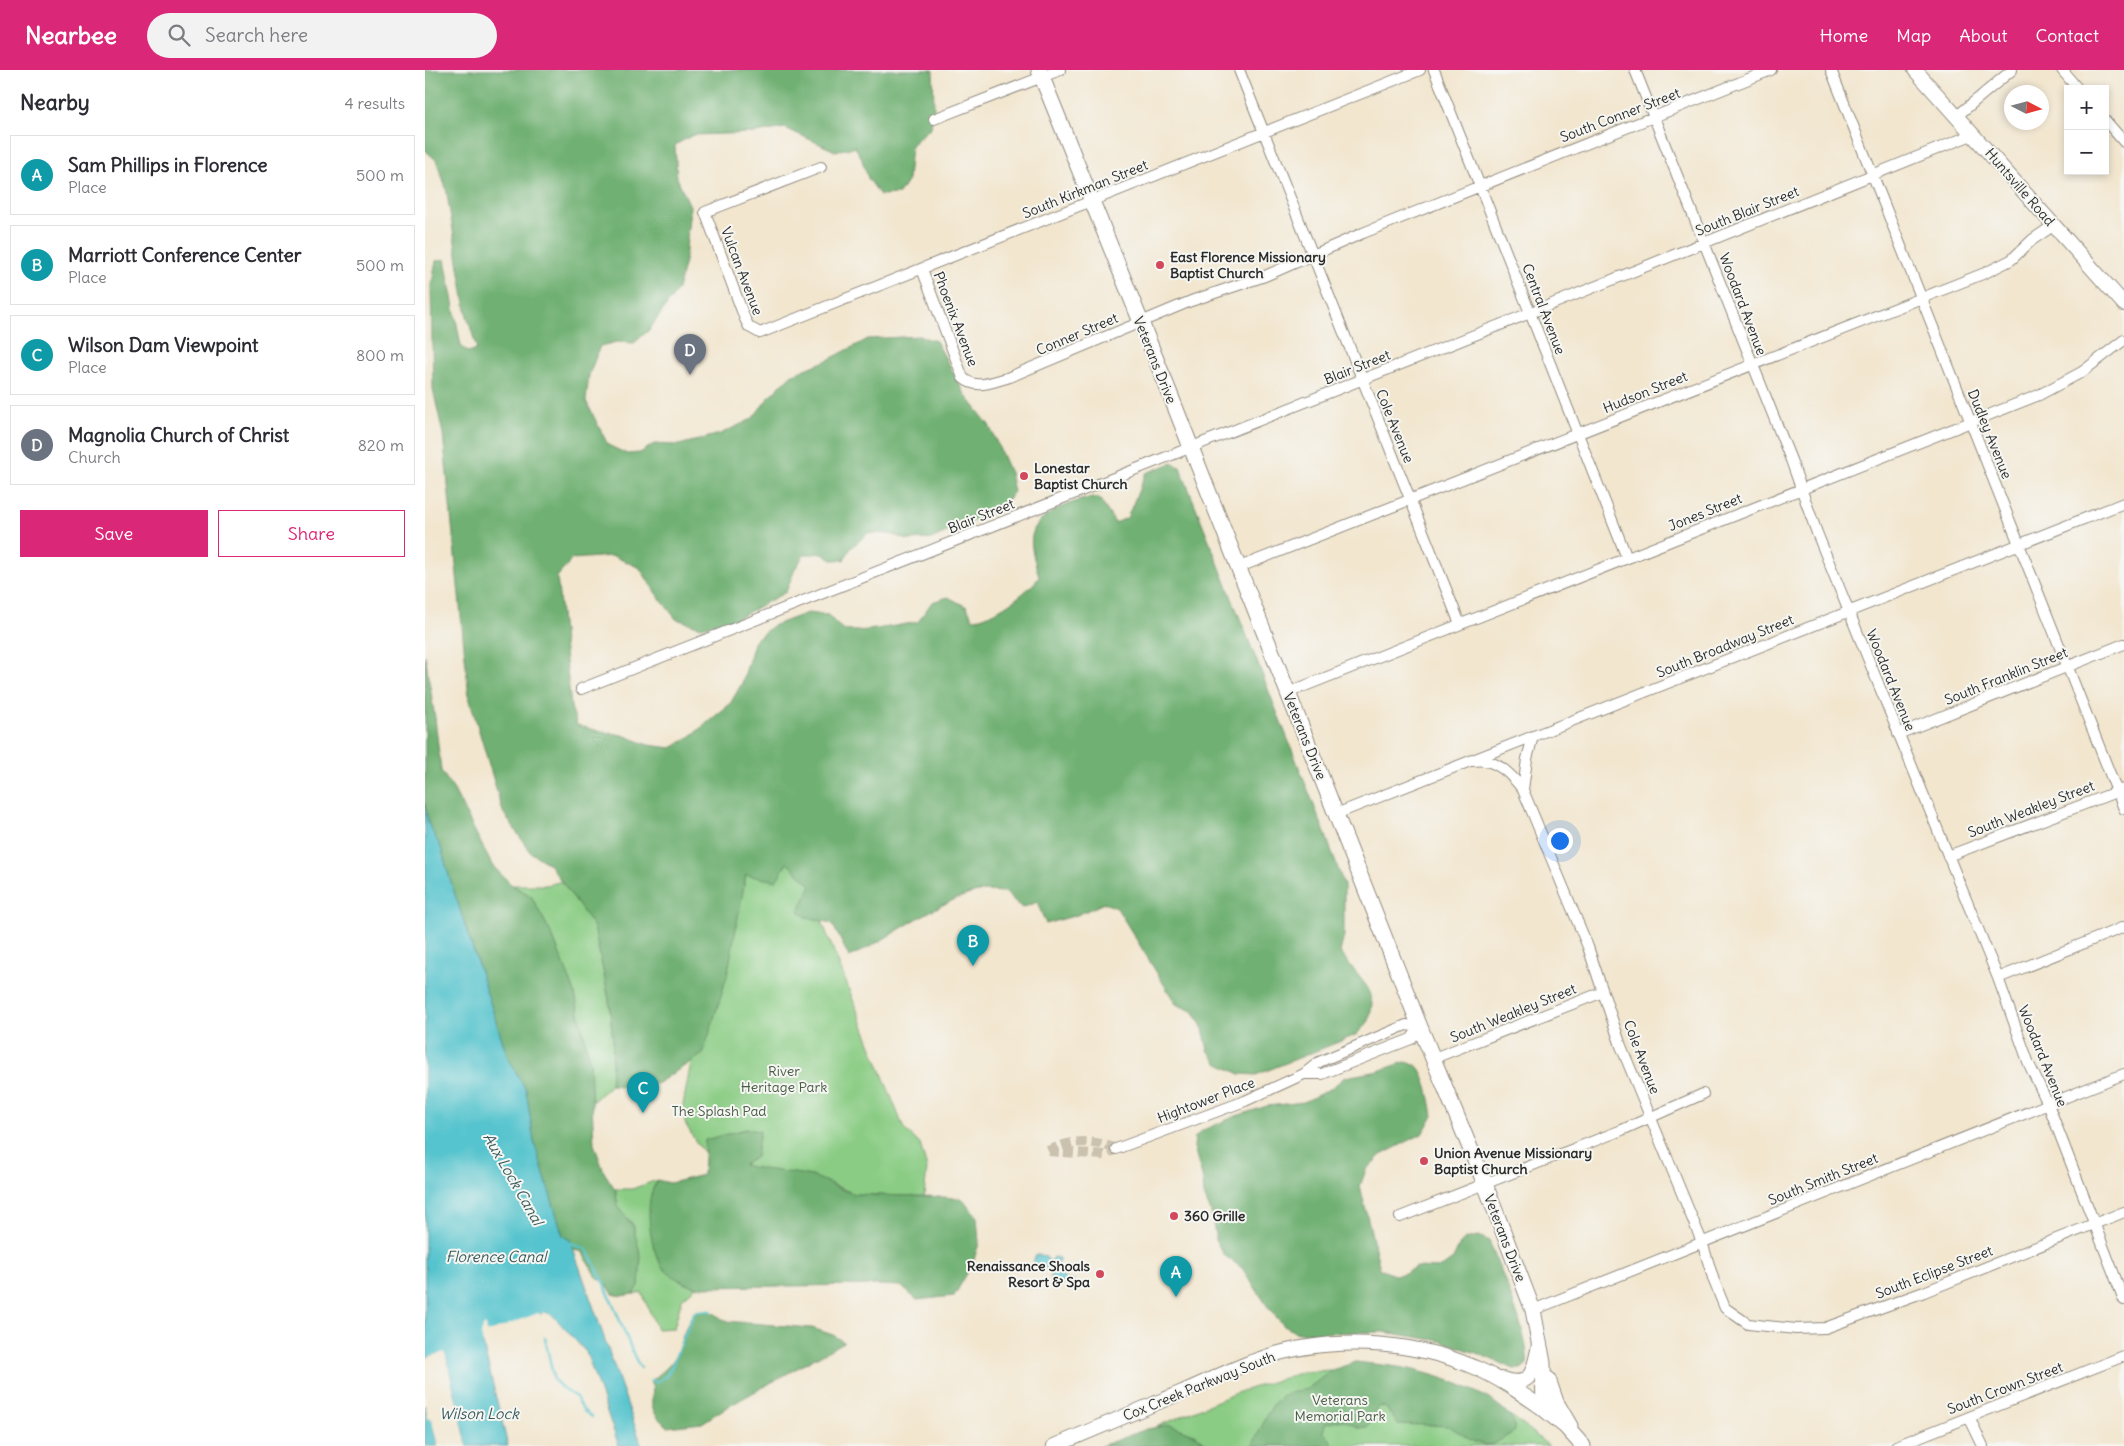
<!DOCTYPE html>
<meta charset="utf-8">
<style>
body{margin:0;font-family:Delius,sans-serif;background:#f2f2f3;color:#2b2b33}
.controls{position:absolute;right:15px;top:15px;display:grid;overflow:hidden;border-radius:0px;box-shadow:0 2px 8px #0003}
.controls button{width:45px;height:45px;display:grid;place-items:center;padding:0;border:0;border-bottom:1px solid #e1e1e2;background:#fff;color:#2b2b33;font:25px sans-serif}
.compass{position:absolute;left:1579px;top:15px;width:45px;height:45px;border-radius:50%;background:#fff;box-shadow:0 2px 8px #0003;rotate:96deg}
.you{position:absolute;left:1134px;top:770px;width:18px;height:18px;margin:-12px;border:4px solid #fff;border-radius:50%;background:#1a73e8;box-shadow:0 0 0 8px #1a73e833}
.badge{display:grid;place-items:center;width:32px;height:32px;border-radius:50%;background:#db2777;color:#fff;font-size:16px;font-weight:700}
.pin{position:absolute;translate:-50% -41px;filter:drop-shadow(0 1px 2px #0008)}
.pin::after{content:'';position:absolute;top:26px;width:18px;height:15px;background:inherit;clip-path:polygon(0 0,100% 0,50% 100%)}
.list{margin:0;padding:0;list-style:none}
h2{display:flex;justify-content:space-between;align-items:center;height:65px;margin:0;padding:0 20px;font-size:21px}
h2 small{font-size:16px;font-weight:400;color:#7c7c81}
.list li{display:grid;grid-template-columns:32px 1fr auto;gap:15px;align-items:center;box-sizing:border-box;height:80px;margin:0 10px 10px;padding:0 10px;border:1px solid #e1e1e2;border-radius:0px}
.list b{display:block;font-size:19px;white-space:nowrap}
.list p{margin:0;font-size:16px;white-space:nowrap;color:#7c7c81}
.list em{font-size:16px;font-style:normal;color:#7c7c81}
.actions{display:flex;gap:10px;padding:15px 20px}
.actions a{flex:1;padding:11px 0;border:1px solid #db2777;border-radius:0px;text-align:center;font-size:18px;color:#db2777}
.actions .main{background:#db2777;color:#fff}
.icon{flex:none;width:28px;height:28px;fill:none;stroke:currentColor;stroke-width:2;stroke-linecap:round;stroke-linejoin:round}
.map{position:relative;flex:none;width:1699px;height:1376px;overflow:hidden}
header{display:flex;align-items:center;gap:30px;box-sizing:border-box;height:70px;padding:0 25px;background:#db2777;color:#fff}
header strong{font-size:24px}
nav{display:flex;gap:28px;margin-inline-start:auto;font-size:18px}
.search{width:350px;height:45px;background:#f2f2f3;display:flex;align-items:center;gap:12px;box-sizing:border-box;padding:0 18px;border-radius:28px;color:#7c7c81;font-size:19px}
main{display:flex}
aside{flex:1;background:#fff}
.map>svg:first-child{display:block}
.green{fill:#8acc84;stroke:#5a7c58}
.forest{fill:#6fb072;stroke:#4d6e4e}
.water{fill:#57c4ce;stroke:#41787c}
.pier{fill:#f2e6cf}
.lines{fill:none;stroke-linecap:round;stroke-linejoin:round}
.stream{stroke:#57c4ce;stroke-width:2.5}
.minor-tunnel{stroke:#cac1ae;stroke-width:10;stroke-dasharray:10 5;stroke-linecap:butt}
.minor-casing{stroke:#8e887d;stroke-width:12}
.secondary-casing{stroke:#8e887d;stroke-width:16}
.primary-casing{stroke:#8e887d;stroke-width:17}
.minor{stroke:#fff;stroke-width:10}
.secondary{stroke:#fff;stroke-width:14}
.primary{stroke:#fff;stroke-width:15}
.poi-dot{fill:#d1495b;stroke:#f6f6f2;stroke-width:2}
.labels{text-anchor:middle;stroke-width:4;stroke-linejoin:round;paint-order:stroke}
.street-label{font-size:14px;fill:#2b2b2b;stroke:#f6f6f2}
.poi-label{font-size:14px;font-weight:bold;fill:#2b2b2b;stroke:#f6f6f2;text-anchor:start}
.park-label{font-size:14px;fill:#485b46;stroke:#f6f6f2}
.water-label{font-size:15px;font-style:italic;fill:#38595c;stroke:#f6f6f2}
</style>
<header>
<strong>Nearbee</strong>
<div class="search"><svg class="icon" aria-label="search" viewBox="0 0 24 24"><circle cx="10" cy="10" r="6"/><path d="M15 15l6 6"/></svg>Search here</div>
<nav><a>Home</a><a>Map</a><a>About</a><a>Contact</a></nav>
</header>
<main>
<aside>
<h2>Nearby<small>4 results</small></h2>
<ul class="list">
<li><span class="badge" style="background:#0f9aa8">A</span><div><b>Sam Phillips in Florence</b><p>Place</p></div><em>500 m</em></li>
<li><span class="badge" style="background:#0f9aa8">B</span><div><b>Marriott Conference Center</b><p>Place</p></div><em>500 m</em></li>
<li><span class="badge" style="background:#0f9aa8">C</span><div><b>Wilson Dam Viewpoint</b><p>Place</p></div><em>800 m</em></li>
<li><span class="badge" style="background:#6b7280">D</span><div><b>Magnolia Church of Christ</b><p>Church</p></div><em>820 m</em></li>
</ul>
<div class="actions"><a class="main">Save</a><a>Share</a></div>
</aside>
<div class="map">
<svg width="1699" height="1376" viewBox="0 0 1699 1376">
<rect width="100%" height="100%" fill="#f6f6f2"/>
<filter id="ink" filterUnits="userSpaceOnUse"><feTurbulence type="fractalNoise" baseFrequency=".02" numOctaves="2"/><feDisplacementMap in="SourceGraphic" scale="10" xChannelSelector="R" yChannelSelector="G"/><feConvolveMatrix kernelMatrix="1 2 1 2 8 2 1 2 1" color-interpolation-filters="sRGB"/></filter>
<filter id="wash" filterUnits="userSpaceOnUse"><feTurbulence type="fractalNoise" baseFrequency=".0096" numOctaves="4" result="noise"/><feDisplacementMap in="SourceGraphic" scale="20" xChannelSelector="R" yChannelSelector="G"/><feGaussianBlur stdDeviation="1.12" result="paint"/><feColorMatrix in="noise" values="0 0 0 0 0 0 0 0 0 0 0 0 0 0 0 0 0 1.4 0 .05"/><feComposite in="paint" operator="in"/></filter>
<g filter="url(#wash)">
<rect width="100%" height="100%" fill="#f2e6cf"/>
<path class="green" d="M 399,751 L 387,826 L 479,1059 L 495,1074 L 502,1098 L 499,1127 L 430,1124 L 387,1106 L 302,1108 L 272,1074 L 260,1053 L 258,1035 L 269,976 L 312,797 Z
M 137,811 L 169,857 L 184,929 L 188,973 L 186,1015 L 166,1033 L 165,994 L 149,920 L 127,865 L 106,826 L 87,815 L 122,815 Z
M 232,1110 L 226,1124 L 259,1213 L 271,1217 L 257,1229 L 249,1258 L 232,1259 L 217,1223 L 209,1224 L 214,1215 L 209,1156 L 193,1136 L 190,1119 L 207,1119 Z
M 918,1299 L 1058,1332 L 1088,1347 L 1124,1376 L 686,1376 L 811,1323 L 878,1302 Z"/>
<path class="forest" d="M 0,0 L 508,0 L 509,38 L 506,57 L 486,75 L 483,110 L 474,124 L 455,125 L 443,108 L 436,87 L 430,77 L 410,81 L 360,58 L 331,63 L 268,65 L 250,75 L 252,108 L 265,136 L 260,191 L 253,219 L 224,260 L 209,273 L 192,272 L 175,276 L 164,305 L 161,331 L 183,375 L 202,384 L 215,383 L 229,374 L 254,375 L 295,364 L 327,349 L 344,327 L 366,305 L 405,289 L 443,269 L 494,266 L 511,271 L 541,326 L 564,355 L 585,403 L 589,422 L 574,439 L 506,469 L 483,470 L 465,464 L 443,463 L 426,478 L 419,490 L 407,490 L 396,483 L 379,485 L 370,499 L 361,522 L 311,549 L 276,557 L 251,549 L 230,522 L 215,498 L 188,486 L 147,489 L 132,507 L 146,637 L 152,655 L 173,661 L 198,665 L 223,675 L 247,678 L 266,666 L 305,634 L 317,613 L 330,570 L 347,556 L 382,543 L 403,545 C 408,550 413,557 420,560 C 429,564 481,554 493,552 L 507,532 L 523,527 L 542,537 L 548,549 C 566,549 604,522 614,507 C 611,493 603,476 608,462 C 614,443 656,426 674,428 L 690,453 L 702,448 L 721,403 L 747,393 L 755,397 L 900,763 L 919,815 L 919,866 L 915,882 L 943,918 L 947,934 L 944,951 L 931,965 L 831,1005 L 815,1004 L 792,993 L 783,980 L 778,959 L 769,942 L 751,934 L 692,838 L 679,833 L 652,845 L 621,854 L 612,832 L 597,838 L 580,822 C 572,822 561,820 553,822 C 506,833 468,868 424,887 L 407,853 L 381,847 L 374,841 L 386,815 L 362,793 L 351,811 L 321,805 L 302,906 L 278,984 L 233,1013 L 212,1018 L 186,1015 L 188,973 L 184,929 L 169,857 L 124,794 L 105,782 L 78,742 L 44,627 L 18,364 L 8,319 L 6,218 L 11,191 L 20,189 L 36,276 L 43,282 L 52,279 L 42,246 L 21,118 L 11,90 L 0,80 Z
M 0,585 L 10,648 L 16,701 L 29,720 L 67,795 L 87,815 L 106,826 L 127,865 L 149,920 L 165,994 L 169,1074 L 179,1102 L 190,1119 L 193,1136 L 208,1156 L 216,1187 L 214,1216 L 209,1224 L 196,1226 L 188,1224 L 181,1214 L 171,1207 L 157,1181 L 153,1181 L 147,1178 L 145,1170 L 138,1166 L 109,1072 L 101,1020 L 83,988 L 24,806 L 16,778 L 4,755 L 0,735 Z
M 980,992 C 983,993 989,993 991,995 C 1001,1003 1006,1033 1008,1046 L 997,1064 L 956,1085 L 941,1100 L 935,1116 L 955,1199 L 969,1205 L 978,1204 L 991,1197 L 1015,1198 L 1028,1189 L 1035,1174 L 1040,1169 L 1054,1166 L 1064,1171 C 1075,1200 1105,1266 1102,1294 L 1096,1299 L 1089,1299 L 1054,1284 L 1016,1271 L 959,1262 L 873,1263 L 859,1256 L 843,1237 L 817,1198 L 799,1185 L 791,1171 L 786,1142 L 779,1126 L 778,1110 L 769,1077 L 770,1067 L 778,1060 L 811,1046 L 842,1036 L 879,1032 L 905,1019 L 920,1007 L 953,1001 Z
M 321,1059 L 335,1061 L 331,1087 L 318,1095 C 341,1101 364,1101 386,1106 C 402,1110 417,1123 433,1124 C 467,1127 503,1124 537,1129 L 552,1147 L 554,1173 L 548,1193 L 529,1226 L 492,1230 L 476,1216 L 452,1215 L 271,1217 C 260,1213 248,1208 240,1200 C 226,1186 221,1143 226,1125 C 227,1120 230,1115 232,1110 L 245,1113 L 278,1105 L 280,1070 Z
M 272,1241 L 286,1241 L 300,1251 L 387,1258 L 408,1265 L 419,1272 L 297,1340 L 277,1353 L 242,1357 C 236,1351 229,1345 227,1336 C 226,1327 230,1319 225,1312 C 234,1304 245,1297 250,1287 C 257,1273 260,1251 272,1241 Z
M 931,1292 C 954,1295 978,1296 1000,1303 C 1024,1309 1074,1328 1087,1349 C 1089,1352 1089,1357 1090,1361 L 1069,1374 L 1060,1375 L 1047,1371 L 1024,1356 L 973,1354 L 960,1337 L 954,1336 C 948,1342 947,1350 942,1357 L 934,1358 L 919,1350 L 900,1354 L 898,1362 L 905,1369 L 907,1376 L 827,1376 L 848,1334 L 857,1325 L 882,1319 L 907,1300 Z
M 745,1355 L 769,1364 L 785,1376 L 676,1376 L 722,1359 Z"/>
<path class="water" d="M 0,735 L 4,755 L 16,778 L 24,806 L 83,988 L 101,1020 L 109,1072 L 138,1166 L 145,1170 L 217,1376 L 194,1376 L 161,1282 L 127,1245 L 118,1242 L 116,1245 L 60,1267 L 58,1274 L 83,1376 L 42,1376 L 20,1283 L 0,1288 Z
M 614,1184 L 621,1187 L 625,1192 L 628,1187 L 634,1188 L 634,1191 L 628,1196 L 640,1209 L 649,1211 L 648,1216 L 638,1214 L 628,1216 L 626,1214 L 625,1207 L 628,1201 L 626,1198 L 613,1199 L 608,1194 L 610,1186 Z
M 0,1335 L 3,1348 L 6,1348 L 13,1376 L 0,1376 Z"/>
<path class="pier" d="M 118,1242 L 127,1245 L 160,1282 L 158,1283 L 125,1247 L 119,1245 L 119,1254 L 62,1269 L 61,1274 L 58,1274 L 56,1264 L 59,1255 L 61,1256 L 62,1263 L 113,1243 L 116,1245 Z
M 20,1282 L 26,1309 L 42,1376 L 39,1376 L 18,1285 L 0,1290 L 0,1288 Z
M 0,1333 L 2,1335 L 5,1346 L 9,1347 L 16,1376 L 13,1376 L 6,1348 L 3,1349 Z"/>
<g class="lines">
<path class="stream" d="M 146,1173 L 161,1179 C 177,1206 188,1234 200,1263 C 205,1275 209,1289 216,1298
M 120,1268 L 129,1310 L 138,1319 L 151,1327 L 159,1341 L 167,1347
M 226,1310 L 232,1312 L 241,1306 L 246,1298 L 269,1243 L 272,1241 L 286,1241"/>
</g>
</g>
<g filter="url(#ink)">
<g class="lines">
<path class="minor-tunnel" d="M 623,1081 C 646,1070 667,1069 691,1079
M 624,1081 L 680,1085 L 691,1079"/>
<g class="minor-casing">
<path id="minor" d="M 814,0 L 1035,554
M 1009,0 L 1202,488
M 1210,0 L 1366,390 L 1392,463 L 1573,908 L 1604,994 L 1623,1034 L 1699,1230
M 1406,0 L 1699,739
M 1637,0 L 1653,19
M 1532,46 L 1587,0
M 509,49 L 635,0
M 1680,50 L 1699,72
M 396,97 L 280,142 L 320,249 L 324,257 L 335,263 L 995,0
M 497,199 L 538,308 C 552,320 566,312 582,308 L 766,231 L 840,206 L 938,163 L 1346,0
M 812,498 L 1560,203 L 1586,190 L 1607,170 L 1629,155
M 156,619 L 1105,243 L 1549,64
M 862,623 L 1614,325 L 1657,302 L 1699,270
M 1473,664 L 1699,574
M 1108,666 L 1102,689 L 1098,720 L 1163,877 L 1196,976 L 1277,1172 L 1289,1211 L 1300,1238 L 1323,1254 L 1371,1259 L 1400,1258 L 1499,1222 L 1699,1142
M 1049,691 C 1070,687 1087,705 1098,720
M 911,744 L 1699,433
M 1523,786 L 1699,719
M 1573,908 L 1699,857
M 1009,988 L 1178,922
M 691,1079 L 820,1031 L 879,1004 L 894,992 L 981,955 L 995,957 L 986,969 L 897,1004 L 879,1004
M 975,1147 L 1197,1060 L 1278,1024
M 1108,1240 L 1699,1004
M 1544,1347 L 1558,1376
M 1471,1376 L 1699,1286"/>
</g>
<g class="secondary-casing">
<path id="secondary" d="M 1490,0 L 1699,234
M 1077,1309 C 1108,1320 1109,1298 1114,1275
M 629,1376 C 671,1358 713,1341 755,1323 C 781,1312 806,1299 832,1290 C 900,1265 985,1269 1051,1298 C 1076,1309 1097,1324 1119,1339"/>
</g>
<g class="primary-casing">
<path id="primary" d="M 614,0 L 741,314 L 995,957 L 1060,1114 L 1108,1240 L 1118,1293 L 1119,1339 L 1141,1357 L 1158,1376
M 1123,1309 L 1131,1332 L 1145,1356"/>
</g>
<use href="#minor" class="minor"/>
<use href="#secondary" class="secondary"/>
<use href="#primary" class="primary"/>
</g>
</g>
<g class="poi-dot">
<circle cx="735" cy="195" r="5"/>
<circle cx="599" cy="406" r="5"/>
<circle cx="999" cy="1091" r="5"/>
<circle cx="749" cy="1146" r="5"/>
<circle cx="675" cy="1204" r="5"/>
</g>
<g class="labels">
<g class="street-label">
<text transform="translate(1195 45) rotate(-21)" y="5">South Conner Street</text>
<text transform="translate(1595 117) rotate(49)" y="5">Huntsville Road</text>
<text transform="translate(660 119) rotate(-22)" y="5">South Kirkman Street</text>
<text transform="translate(1322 141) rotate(-22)" y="5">South Blair Street</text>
<text transform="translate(317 201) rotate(69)" y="5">Vulcan Avenue</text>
<text transform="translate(1318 234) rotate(69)" y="5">Woodard Avenue</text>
<text transform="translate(1119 239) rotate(69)" y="5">Central Avenue</text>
<text transform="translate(531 249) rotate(69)" y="5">Phoenix Avenue</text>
<text transform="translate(652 264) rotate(-23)" y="5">Conner Street</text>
<text transform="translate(730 290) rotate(68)" y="5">Veterans Drive</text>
<text transform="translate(932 297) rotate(-22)" y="5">Blair Street</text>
<text transform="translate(1220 322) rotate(-22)" y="5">Hudson Street</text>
<text transform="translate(970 356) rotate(68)" y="5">Cole Avenue</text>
<text transform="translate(1565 364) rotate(68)" y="5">Dudley Avenue</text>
<text transform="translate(1280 442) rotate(-22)" y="5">Jones Street</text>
<text transform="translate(556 446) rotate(-22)" y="5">Blair Street</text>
<text transform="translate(1300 576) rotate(-22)" y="5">South Broadway Street</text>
<text transform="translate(1581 606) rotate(-22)" y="5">South Franklin Street</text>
<text transform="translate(1466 610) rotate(68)" y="5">Woodard Avenue</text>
<text transform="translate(880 666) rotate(68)" y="5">Veterans Drive</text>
<text transform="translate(1606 739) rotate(-21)" y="5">South Weakley Street</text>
<text transform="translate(1088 943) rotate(-22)" y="5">South Weakley Street</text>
<text transform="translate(1618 986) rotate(68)" y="5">Woodard Avenue</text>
<text transform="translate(1217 987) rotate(69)" y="5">Cole Avenue</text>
<text transform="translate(781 1030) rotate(-21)" y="5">Hightower Place</text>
<text transform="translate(1398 1109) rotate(-22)" y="5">South Smith Street</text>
<text transform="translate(1080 1168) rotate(69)" y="5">Veterans Drive</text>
<text transform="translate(1509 1202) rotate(-21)" y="5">South Eclipse Street</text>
<text transform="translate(774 1316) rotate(-22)" y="5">Cox Creek Parkway South</text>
<text transform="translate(1580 1318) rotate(-21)" y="5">South Crown Street</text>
</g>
<g class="poi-label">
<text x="745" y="192">East Florence Missionary<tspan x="745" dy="16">Baptist Church</tspan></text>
<text x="609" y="403">Lonestar<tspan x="609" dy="16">Baptist Church</tspan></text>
<text x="1009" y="1088">Union Avenue Missionary<tspan x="1009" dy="16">Baptist Church</tspan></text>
<text x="759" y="1151">360 Grille</text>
<text x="665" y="1201" text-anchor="end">Renaissance Shoals<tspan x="665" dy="16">Resort &amp; Spa</tspan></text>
</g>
<g class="park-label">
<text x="359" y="1006">River<tspan x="359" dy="16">Heritage Park</tspan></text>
<text x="294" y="1046">The Splash Pad</text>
<text x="915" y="1335">Veterans<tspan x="915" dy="16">Memorial Park</tspan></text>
</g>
<g class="water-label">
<text transform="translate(88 1109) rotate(60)" y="5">Aux Lock Canal</text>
<text x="71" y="1192">Florence Canal</text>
<text x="54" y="1349">Wilson Lock</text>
</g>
</g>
</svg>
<div class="controls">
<button>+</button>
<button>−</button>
</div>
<svg class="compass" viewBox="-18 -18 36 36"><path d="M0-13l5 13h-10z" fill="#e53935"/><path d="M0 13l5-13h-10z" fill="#7c7c81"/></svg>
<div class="you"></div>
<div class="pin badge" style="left:751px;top:1227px;background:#0f9aa8">A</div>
<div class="pin badge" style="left:548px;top:896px;background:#0f9aa8">B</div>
<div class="pin badge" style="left:218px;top:1043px;background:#0f9aa8">C</div>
<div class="pin badge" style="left:265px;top:305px;background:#6b7280">D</div>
</div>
</main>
